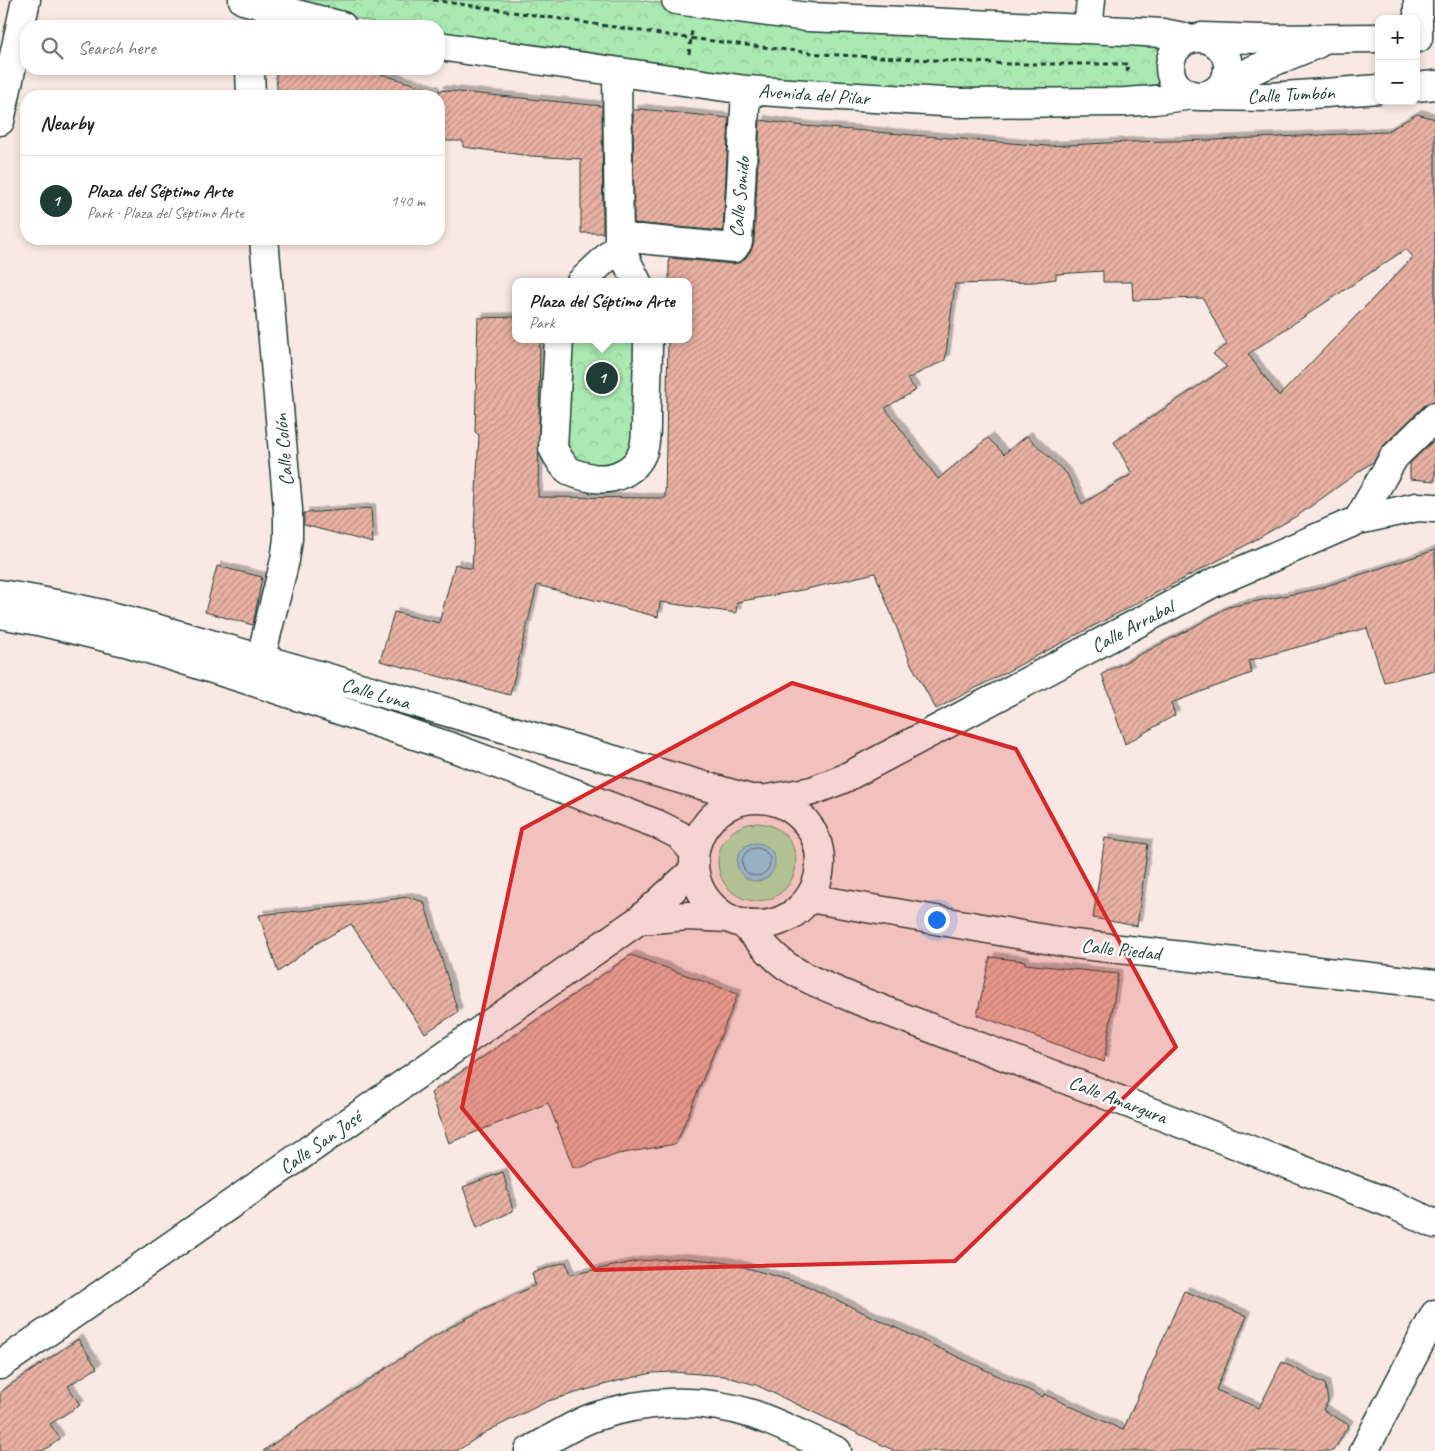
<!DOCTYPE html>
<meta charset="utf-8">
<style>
body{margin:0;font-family:Caveat,sans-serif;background:#f6f6f6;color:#222}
.controls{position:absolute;right:15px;top:15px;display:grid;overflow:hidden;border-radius:10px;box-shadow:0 2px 8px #0003}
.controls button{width:45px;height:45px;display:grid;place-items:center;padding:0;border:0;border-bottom:1px solid #e0e0e0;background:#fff;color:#222;font:25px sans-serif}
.you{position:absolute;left:936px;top:919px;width:18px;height:18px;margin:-12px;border:4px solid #fff;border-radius:50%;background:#1a73e8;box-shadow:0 0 0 8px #1a73e833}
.badge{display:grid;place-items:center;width:32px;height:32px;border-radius:50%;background:#1f3d34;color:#fff;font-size:16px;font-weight:700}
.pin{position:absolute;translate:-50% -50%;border:2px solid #fff;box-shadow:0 1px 5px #0006}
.popup{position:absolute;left:512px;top:278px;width:180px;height:65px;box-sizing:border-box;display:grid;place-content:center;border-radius:10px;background:#fff;filter:drop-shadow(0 1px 4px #0005);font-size:16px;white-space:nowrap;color:#767676}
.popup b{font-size:19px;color:#222}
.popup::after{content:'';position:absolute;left:50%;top:100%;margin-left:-10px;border:10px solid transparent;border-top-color:#fff}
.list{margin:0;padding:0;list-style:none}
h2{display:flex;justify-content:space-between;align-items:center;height:65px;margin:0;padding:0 20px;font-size:21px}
h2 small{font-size:16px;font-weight:400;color:#767676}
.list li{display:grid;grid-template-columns:32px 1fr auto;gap:15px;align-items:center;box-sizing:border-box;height:90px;padding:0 20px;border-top:1px solid #e0e0e0}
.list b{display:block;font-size:19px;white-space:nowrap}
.list p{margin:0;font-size:16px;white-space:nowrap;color:#767676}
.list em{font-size:16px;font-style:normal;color:#767676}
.icon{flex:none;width:28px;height:28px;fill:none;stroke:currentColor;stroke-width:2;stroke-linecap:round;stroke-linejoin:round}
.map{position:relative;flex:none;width:1435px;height:1451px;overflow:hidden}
.search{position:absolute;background:#fff;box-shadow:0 2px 8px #0003;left:20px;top:20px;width:425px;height:55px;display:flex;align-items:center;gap:12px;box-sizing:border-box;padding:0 18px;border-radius:20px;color:#767676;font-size:19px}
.panel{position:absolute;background:#fff;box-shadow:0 2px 8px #0003;left:20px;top:90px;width:425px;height:155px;border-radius:20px}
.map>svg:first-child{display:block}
.grass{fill:#aae9b1;stroke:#649372}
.forest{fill:url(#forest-crowns);stroke:#649372}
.water{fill:#89d2ea;stroke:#5f96a1}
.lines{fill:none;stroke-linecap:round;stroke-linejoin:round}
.shore{stroke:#49797d;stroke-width:1}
.building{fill:url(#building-hatch);stroke:#1f3d34;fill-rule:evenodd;filter:url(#shadow)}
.minor-casing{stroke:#1f3d34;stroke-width:31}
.path{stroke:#1f3d34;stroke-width:3;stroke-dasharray:5 4;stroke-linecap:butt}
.minor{stroke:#fff;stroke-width:28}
.marked{fill:#d62828;fill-opacity:0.2;stroke:#d62828;stroke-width:4;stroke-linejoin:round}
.labels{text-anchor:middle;stroke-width:5;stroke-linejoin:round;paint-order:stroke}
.street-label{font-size:20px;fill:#1f3d34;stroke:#fff}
</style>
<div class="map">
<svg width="1435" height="1451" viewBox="0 0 1435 1451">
<defs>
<pattern id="forest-crowns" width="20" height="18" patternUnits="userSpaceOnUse" patternTransform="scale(1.25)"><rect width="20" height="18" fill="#aae9b1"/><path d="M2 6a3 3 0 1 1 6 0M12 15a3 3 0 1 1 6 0" fill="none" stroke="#92c999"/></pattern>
<pattern id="building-hatch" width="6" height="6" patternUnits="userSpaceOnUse" patternTransform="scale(1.25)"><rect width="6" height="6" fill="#eab1a3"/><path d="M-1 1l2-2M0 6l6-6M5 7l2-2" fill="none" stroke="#bd9186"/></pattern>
<filter id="shadow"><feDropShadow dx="4.5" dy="-4.5" stdDeviation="0" flood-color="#0004"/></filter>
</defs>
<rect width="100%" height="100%" fill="#f9e8e3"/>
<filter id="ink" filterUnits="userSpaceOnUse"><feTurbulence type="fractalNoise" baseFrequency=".02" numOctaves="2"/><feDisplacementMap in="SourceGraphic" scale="10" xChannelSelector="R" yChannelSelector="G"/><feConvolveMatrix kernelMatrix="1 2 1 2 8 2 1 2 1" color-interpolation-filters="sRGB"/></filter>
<g filter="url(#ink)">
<path class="grass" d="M718 862a39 39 0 1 1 78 0a39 39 0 1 1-78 0Z"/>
<path class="forest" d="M 281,0 L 638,0 L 774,19 L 1163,43 C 1166,58 1165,75 1161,90 L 1155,92 L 838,88 L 439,38 L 439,26 L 389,26 Z
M 570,339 L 636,339 L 634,438 L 627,459 L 609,468 L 583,468 L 570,457 L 565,442 Z"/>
<path class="water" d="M737 862a19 19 0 1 1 38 0a19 19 0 1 1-38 0Z"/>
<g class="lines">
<path class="shore" d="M742 862a14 14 0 1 1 28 0a14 14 0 1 1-28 0Z"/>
</g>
<path class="building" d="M 275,69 L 365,69 L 435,91 L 434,96 L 278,96 Z
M 439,90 L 602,106 L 603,233 L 581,233 L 581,159 L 531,156 L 463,147 L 463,141 L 439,141 Z
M 640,109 L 729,118 L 723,231 L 634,223 L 633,110 L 640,110 Z
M 1417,114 L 1435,119 L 1435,402 L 1431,402 L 1424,406 L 1383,446 L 1374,461 L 1300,514 L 1236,551 L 936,709 L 911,664 L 875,573 L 807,589 L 737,602 L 736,613 L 660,602 L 658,617 L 537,585 L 510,695 L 380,661 L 394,612 L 439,623 L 455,564 L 472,569 L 479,435 L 475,432 L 478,318 L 516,317 L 516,339 L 540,339 L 538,497 L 665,498 L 668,339 L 688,339 L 688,282 L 669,282 L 669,258 L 733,264 L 741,262 L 751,251 L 754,243 L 760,120 L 804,126 L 1047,146 L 1128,142 L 1213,140 L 1386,132 ZM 1406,249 L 1413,257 L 1279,396 L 1248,354 ZM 1103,271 L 1103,282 L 1132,282 L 1133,300 L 1203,298 L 1227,345 L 1213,354 L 1227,367 L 1114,442 L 1132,474 L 1082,504 L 1067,474 L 1027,436 L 1004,454 L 988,438 L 938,479 L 885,408 L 916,390 L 907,379 L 945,360 L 955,284 L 1034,282 L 1056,279 L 1056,274 Z
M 1435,439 L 1435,481 L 1410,479 L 1410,463 Z
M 371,508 L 373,543 L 304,525 L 304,513 Z
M 1435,550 L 1435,670 L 1384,682 L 1367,628 L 1348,633 L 1248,661 L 1252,673 L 1171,703 L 1175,715 L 1125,744 L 1102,674 L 1190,629 L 1228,607 L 1314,590 Z
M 217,566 L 262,577 L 253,625 L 205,612 Z
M 1105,838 L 1148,844 L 1137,926 L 1093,918 Z
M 408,897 L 424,902 L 458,1012 L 425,1033 L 351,924 L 317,943 L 278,972 L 259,915 L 339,907 Z
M 631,955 L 738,994 L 676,1144 L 618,1154 L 582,1167 L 573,1167 L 548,1103 L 449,1143 L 431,1093 Z
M 990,957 L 1025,961 L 1025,964 L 1118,974 L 1104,1062 L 977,1015 Z
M 503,1172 L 513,1211 L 477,1228 L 463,1187 Z
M 682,1258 L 726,1262 L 803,1284 L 1043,1397 L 1044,1394 L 1123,1430 L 1184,1291 L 1247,1316 L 1216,1390 L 1259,1408 L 1282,1362 L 1325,1384 L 1328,1401 L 1323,1410 L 1349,1425 L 1333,1451 L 895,1451 L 756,1385 L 724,1376 L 674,1372 L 652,1373 L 614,1382 L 548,1401 L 486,1432 L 457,1451 L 263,1451 L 427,1341 L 461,1321 L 535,1285 L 532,1273 L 566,1262 L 570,1275 L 638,1261 Z
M 78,1339 L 97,1368 L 68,1386 L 80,1405 L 50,1424 L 60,1439 L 43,1451 L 0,1451 L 0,1392 Z"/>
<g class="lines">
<g class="minor-casing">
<path id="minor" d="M 243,0 L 342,26
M 676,0 L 808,17 L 1088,29 L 1163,33 L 1188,38
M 1418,0 L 1418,38
M 1088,29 L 1091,0
M 1202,37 L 1262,39 L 1379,38
M1170 67a29 29 0 1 1 58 0a29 29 0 1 1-58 0Z
M 439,46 L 746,90 L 806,94 L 960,103 L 1125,102 L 1154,100 L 1193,95
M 250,69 L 251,96
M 617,72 L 619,246 L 637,282
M 1416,87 L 1435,85
M 1220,88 L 1253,70 L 1317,44
M 1202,96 L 1271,97 L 1379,89
M 0,121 L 26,0
M 619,237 L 734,248 L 738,242 L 746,90
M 581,282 L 619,246
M 559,339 L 553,448 C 564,470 569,474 593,478 C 614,481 636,471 643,451 C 647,439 646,424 646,412 C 647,388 648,364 648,339
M 1358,520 L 1394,457 L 1435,417
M 0,594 C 45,601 89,610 134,622 L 750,799
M 0,614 L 38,621 L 129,643 L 254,682 L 454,748 L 657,824 L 679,835 L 694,852
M 256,677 L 285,560 L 288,539 L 288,509 L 264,239
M 768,799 L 812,791 L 843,779 L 1213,583 L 1358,520 L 1417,507 L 1435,508
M694 862a63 63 0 1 1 126 0a63 63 0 1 1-126 0Z
M 809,898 L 1074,944 L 1435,984
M 639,920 L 688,916 L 727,918
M 743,923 C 756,937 770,954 785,965 C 808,981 835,990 860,1001 L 1392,1204 L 1435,1224
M 0,1365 L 639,920 L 694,870
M 529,1451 C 549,1441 573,1424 594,1417 C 644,1400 701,1397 752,1414 C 781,1424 809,1439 837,1451
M 1364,1451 L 1435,1314"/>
</g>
<path class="path" d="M 433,0 L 688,38 L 821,54 L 1009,64 L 1128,64 L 1127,73
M 689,54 L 692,31"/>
<use href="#minor" class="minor"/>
</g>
</g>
<path class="marked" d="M 792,683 L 1016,749 L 1176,1047 L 955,1261 L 595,1270 L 462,1108 L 522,829 Z"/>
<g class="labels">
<g class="street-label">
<text transform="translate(814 94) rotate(4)" y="7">Avenida del Pilar</text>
<text transform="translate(1291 94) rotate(-3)" y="7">Calle Tumbón</text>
<text transform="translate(739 197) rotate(-85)" y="7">Calle Sonido</text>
<text transform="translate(283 450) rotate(-95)" y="7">Calle Colón</text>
<text transform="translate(1132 626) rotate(-28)" y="7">Calle Arrabal</text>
<text transform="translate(376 693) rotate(16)" y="7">Calle Luna</text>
<text transform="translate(1121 949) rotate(6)" y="7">Calle Piedad</text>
<text transform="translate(1118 1099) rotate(21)" y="7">Calle Amargura</text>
<text transform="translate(320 1142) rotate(-35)" y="7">Calle San José</text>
</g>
</g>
</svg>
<div class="controls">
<button>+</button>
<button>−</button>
</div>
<div class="you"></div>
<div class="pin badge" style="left:602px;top:378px">1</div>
<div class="popup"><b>Plaza del Séptimo Arte</b>Park</div>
<div class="search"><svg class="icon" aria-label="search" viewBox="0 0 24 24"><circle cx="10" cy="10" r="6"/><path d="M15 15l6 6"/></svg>Search here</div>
<section class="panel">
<h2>Nearby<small></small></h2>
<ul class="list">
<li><span class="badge">1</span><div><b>Plaza del Séptimo Arte</b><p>Park · Plaza del Séptimo Arte</p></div><em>140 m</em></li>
</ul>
</section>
</div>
